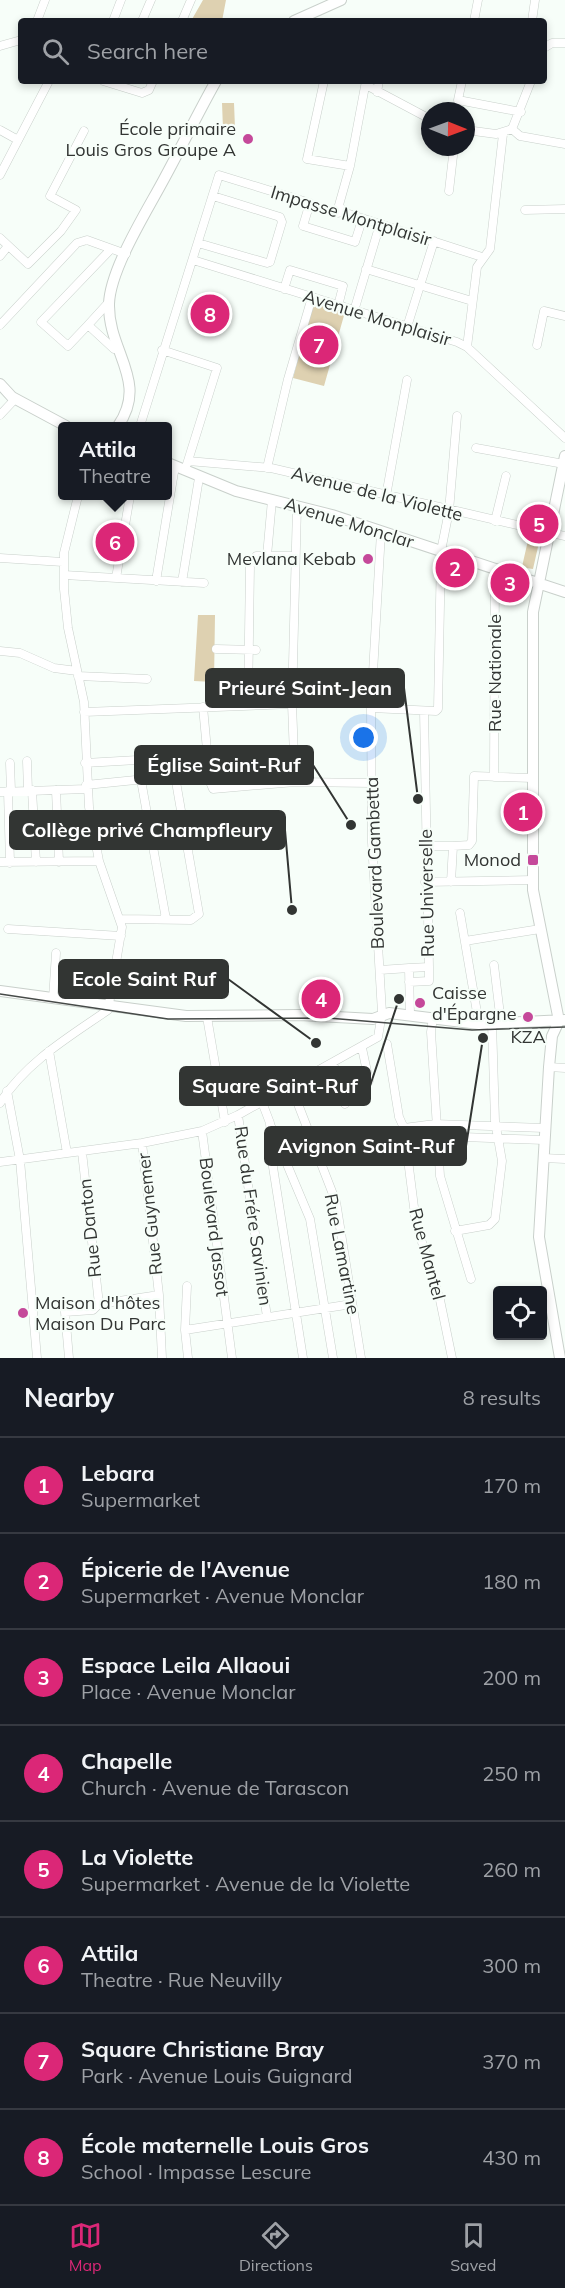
<!DOCTYPE html>
<meta charset="utf-8">
<style>
body{margin:0;font-family:Mulish,sans-serif;background:#242831;color:#f1f3f6}
.controls{position:absolute;right:18px;bottom:18px;display:grid;overflow:hidden;border-radius:6px;box-shadow:0 3px 9px #0003}
.controls button{width:54px;height:54px;display:grid;place-items:center;padding:0;border:0;border-bottom:2px solid #363941;background:#171b24;color:#f1f3f6;font:30px sans-serif}
.compass{position:absolute;left:421px;top:102px;width:54px;height:54px;border-radius:50%;background:#171b24;box-shadow:0 3px 9px #0003;rotate:91deg}
.you{position:absolute;left:364px;top:738px;width:21px;height:21px;margin:-15px;border:4px solid #fff;border-radius:50%;background:#1a73e8;box-shadow:0 0 0 9px #1a73e833}
.badge{display:grid;place-items:center;width:39px;height:39px;border-radius:50%;background:#db2777;color:#fff;font-size:20px;font-weight:700}
.pin{position:absolute;translate:-50% -50%;border:3px solid #fff;box-shadow:0 2px 6px #0006}
.popup{position:absolute;left:58px;top:422px;width:114px;height:78px;box-sizing:border-box;display:grid;place-content:center;border-radius:6px;background:#171b24;filter:drop-shadow(0 2px 4px #0005);font-size:20px;white-space:nowrap;color:#9ea1a6}
.popup b{font-size:22px;color:#f1f3f6}
.popup::after{content:'';position:absolute;left:50%;top:100%;margin-left:-12px;border:12px solid transparent;border-top-color:#171b24}
.list{margin:0;padding:0;list-style:none}
h2{display:flex;justify-content:space-between;align-items:center;height:78px;margin:0;padding:0 24px;font-size:26px}
h2 small{font-size:20px;font-weight:400;color:#9ea1a6}
.list li{display:grid;grid-template-columns:39px 1fr auto;gap:18px;align-items:center;box-sizing:border-box;height:96px;padding:0 24px;border-top:2px solid #363941}
.list b{display:block;font-size:22px;white-space:nowrap}
.list p{margin:0;font-size:20px;white-space:nowrap;color:#9ea1a6}
.list em{font-size:20px;font-style:normal;color:#9ea1a6}
.icon{flex:none;width:33px;height:33px;fill:none;stroke:currentColor;stroke-width:2;stroke-linecap:round;stroke-linejoin:round}
.map{position:relative;flex:none;width:565px;height:1358px;overflow:hidden}
.search{position:absolute;background:#171b24;box-shadow:0 3px 9px #0003;left:18px;right:18px;top:18px;height:66px;display:flex;align-items:center;gap:15px;box-sizing:border-box;padding:0 21px;border-radius:6px;color:#9ea1a6;font-size:22px}
.sheet{height:846px;background:#171b24}
nav{display:flex;justify-content:space-around;align-items:center;box-sizing:border-box;height:84px;border-top:2px solid #363941;background:#171b24;font-size:16px;color:#9ea1a6}
nav a{display:grid;justify-items:center;gap:3px}
nav .on{color:#db2777}
.map>svg:first-child{display:block}
.green{fill:#ded1b1}
.lines{fill:none;stroke-linecap:round;stroke-linejoin:round}
.street-casing{stroke:#c9d0cb;stroke-width:9}
.secondary-casing{stroke:#c9d0cb;stroke-width:12}
.street{stroke:#fff;stroke-width:8}
.secondary{stroke:#fff;stroke-width:10}
.tram{stroke:#464a48;stroke-width:1.5}
.poi-dot{fill:#c5499a;stroke:#f7fef9;stroke-width:2}
.labels{text-anchor:middle;stroke-width:4.5;stroke-linejoin:round;paint-order:stroke}
.poi-label{font-size:18px;fill:#323533;stroke:#f7fef9;text-anchor:end}
.street-label{font-size:18px;fill:#323533;stroke:#f7fef9}
.leader{fill:none;stroke:#323533;stroke-width:2}
.callout-dot{fill:#323533;stroke:#f7fef9;stroke-width:2}
.callout{fill:#323533;stroke:#323533;stroke-width:2}
.callout-label{font-size:20px;text-anchor:middle;font-weight:bold;fill:#fff}
</style>
<div class="map">
<svg width="565" height="1358" viewBox="0 0 565 1358">
<rect width="100%" height="100%" fill="#f7fef9"/>
<path class="green" d="M 203,0 L 226,0 L 222,21 L 191,21 Z
M 222,103 L 234,103 L 235,128 L 223,129 Z
M 313,303 L 345,312 L 324,386 L 293,378 Z
M 529,536 L 540,538 L 533,569 L 526,568 L 525,572 L 521,571 Z
M 198,615 L 215,615 L 214,682 L 194,681 Z"/>
<g class="lines">
<g class="street-casing">
<path id="street" d="M 37,21 L 45,0
M 113,21 L 121,0
M 142,21 L 151,0
M 182,21 L 191,0
M 474,21 L 478,0
M 532,21 L 535,0
M 0,46 L 21,40
M 544,48 L 552,43 L 565,43
M 103,81 L 142,93 L 149,90 L 153,81
M 324,81 L 307,159 L 350,166 L 366,81
M 462,81 L 458,100 L 521,112
M 366,85 L 430,119
M 377,92 L 379,81
M 512,129 L 520,136 L 565,144
M 0,130 L 18,140
M 466,130 L 496,134 L 512,129 L 531,81
M 0,175 L 49,81
M 449,191 L 454,147
M 309,206 L 303,226 L 355,242 L 362,220
M 525,210 L 565,209
M 343,212 L 339,205 L 350,166
M 0,238 L 28,264 L 61,231 L 76,210 L 50,196 L 84,131
M 198,243 L 267,263 L 270,262 L 282,222 L 280,217 L 213,196
M 111,249 L 41,322 L 68,346 L 88,325 L 114,349 L 119,349
M 0,256 L 8,246
M 193,260 L 457,342 L 467,347 L 565,438
M 366,269 L 472,301
M 284,289 L 290,270 L 343,286 L 338,306
M 354,311 L 380,224
M 0,325 L 77,243 L 87,240 L 126,254
M 88,325 L 109,302
M 407,327 L 434,241
M 537,345 L 544,311 L 565,316
M 467,347 L 477,267 L 490,249 L 503,134
M 162,350 L 217,368 L 187,464
M 0,415 L 15,399
M 140,426 L 219,175 L 310,203 L 309,206 L 337,213 L 343,212 L 482,257
M 476,448 L 564,464
M 188,461 L 271,468 L 565,536
M 267,468 L 288,379 L 312,297
M 386,496 L 407,380
M 495,521 L 506,476
M 267,556 L 272,500
M 0,558 L 63,562
M 64,575 L 204,583
M 116,578 L 130,496
M 156,581 L 175,466
M 182,582 L 199,478
M 216,649 L 256,650
M 0,651 L 20,653 L 54,668 L 77,671
M 78,676 L 147,679
M 248,705 L 250,565 L 256,556 L 295,556
M 203,707 L 210,782 L 213,789 L 295,782 L 372,783
M 371,708 L 436,711 L 438,709 L 441,551 L 449,511 L 457,416
M 424,711 L 429,967
M 84,712 L 292,704
M 27,761 L 28,791
M 10,763 L 11,791
M 85,763 L 207,756
M 494,777 L 495,569
M 141,780 L 166,919
M 295,782 L 292,704 L 297,506
M 86,785 L 175,776 L 199,914 L 191,920 L 121,919
M 32,790 L 36,862
M 56,790 L 59,862
M 8,791 L 10,863
M 0,792 L 86,789
M 426,846 L 453,846
M 0,862 L 99,861
M 425,882 L 533,880
M 451,882 L 453,846 L 469,845 L 472,841 L 474,776 L 533,778
M 460,913 L 479,1024
M 8,929 L 121,936
M 465,941 L 540,929
M 494,965 L 501,1023
M 409,968 L 429,967 L 429,981 L 409,982
M 380,970 L 409,968 L 410,1015
M 53,999 L 56,953
M 207,1017 L 225,1122
M 433,1017 L 431,1032 L 440,1176 L 471,1279
M 387,1044 L 399,1117 L 404,1128 L 416,1223 L 440,1300 L 452,1358
M 362,1048 L 369,1081
M 49,1051 L 67,1153
M 333,1063 L 345,1104
M 549,1067 L 565,1068
M 291,1086 L 336,1202 L 361,1358
M 7,1091 L 20,1160 L 37,1358
M 262,1102 L 270,1123 L 273,1167 L 303,1358
M 0,1103 C 26,1062 69,1037 108,1010 L 122,927 L 99,861 L 89,807 L 84,702 L 68,628 L 64,589 L 64,553 L 78,496
M 238,1115 L 267,1317
M 270,1124 L 310,1219 L 333,1358
M 404,1128 L 435,1124 L 544,1128
M 202,1131 L 232,1358
M 405,1139 L 436,1136 L 544,1140
M 142,1143 L 159,1295 L 162,1358
M 82,1152 L 99,1304
M 543,1158 L 565,1159
M 0,1162 L 142,1143 L 202,1131 L 238,1115 L 378,1037 L 382,1013 L 372,842 L 371,708 L 381,532
M 455,1231 L 489,1225 L 495,1219 L 502,1161 L 495,1121 L 492,1023
M 187,1286 L 185,1330 L 188,1358
M 185,1330 L 352,1304
M 69,1358 L 65,1312 L 93,1310 L 99,1304 L 159,1295"/>
</g>
<g class="secondary-casing">
<path id="secondary" d="M 294,21 L 341,0
M 0,384 L 12,397 L 66,426
M 118,426 C 149,381 108,352 109,304 C 110,269 147,211 164,179 C 182,146 198,113 216,81
M 168,463 L 236,491 L 332,515 L 565,592
M 0,991 L 186,1016 L 300,1015 L 373,1019 L 389,1013 L 479,1024 L 565,1020
M 559,1021 L 533,890 L 533,612 L 565,456
M 559,1021 L 552,1036 L 549,1067 L 539,1237 L 560,1358"/>
</g>
<use href="#street" class="street"/>
<use href="#secondary" class="secondary"/>
<path class="tram" d="M 0,994 L 168,1019 L 328,1018 L 472,1030 L 565,1027"/>
</g>
<g class="poi-dot">
<circle cx="248" cy="139" r="6"/>
<circle cx="368" cy="559" r="6"/>
<rect x="527" y="854" width="12" height="12" rx="3"/>
<circle cx="420" cy="1003" r="6"/>
<circle cx="528" cy="1017" r="6"/>
<circle cx="23" cy="1313" r="6"/>
</g>
<g class="labels">
<g class="poi-label">
<text x="236" y="135">École primaire<tspan x="236" dy="21">Louis Gros Groupe A</tspan></text>
<text x="356" y="565">Mevlana Kebab</text>
<text x="521" y="866">Monod</text>
<text x="432" y="999" text-anchor="start">Caisse<tspan x="432" dy="21">d'Épargne</tspan></text>
<text x="528" y="1043" text-anchor="middle">KZA</text>
<text x="35" y="1309" text-anchor="start">Maison d'hôtes<tspan x="35" dy="21">Maison Du Parc</tspan></text>
</g>
<g class="street-label">
<text transform="translate(351 216) rotate(17)" y="6">Impasse Montplaisir</text>
<text transform="translate(377 318) rotate(17)" y="6">Avenue Monplaisir</text>
<text transform="translate(377 494) rotate(14)" y="6">Avenue de la Violette</text>
<text transform="translate(349 523) rotate(17)" y="6">Avenue Monclar</text>
<text transform="translate(495 673) rotate(-90)" y="6">Rue Nationale</text>
<text transform="translate(375 863) rotate(-92)" y="6">Boulevard Gambetta</text>
<text transform="translate(427 893) rotate(-91)" y="6">Rue Universelle</text>
<text transform="translate(150 1214) rotate(-96)" y="6">Rue Guynemer</text>
<text transform="translate(253 1216) rotate(82)" y="6">Rue du Frére Savinien</text>
<text transform="translate(214 1227) rotate(83)" y="6">Boulevard Jassot</text>
<text transform="translate(90 1228) rotate(-96)" y="6">Rue Danton</text>
<text transform="translate(342 1254) rotate(79)" y="6">Rue Lamartine</text>
<text transform="translate(427 1254) rotate(75)" y="6">Rue Mantel</text>
</g>
</g>
<path class="leader" d="M418 799L404 688M351 825L313 765M292 910L285 830M316 1043L228 979M399 999L370 1086M483 1038L466 1146"/>
<g class="callout-dot">
<circle cx="418" cy="799" r="6"/>
<circle cx="351" cy="825" r="6"/>
<circle cx="292" cy="910" r="6"/>
<circle cx="316" cy="1043" r="6"/>
<circle cx="399" cy="999" r="6"/>
<circle cx="483" cy="1038" r="6"/>
</g>
<g class="callout">
<rect x="206" y="669" width="198" height="38" rx="6"/>
<rect x="135" y="746" width="178" height="38" rx="6"/>
<rect x="10" y="811" width="275" height="38" rx="6"/>
<rect x="59" y="960" width="169" height="38" rx="6"/>
<rect x="180" y="1067" width="190" height="38" rx="6"/>
<rect x="265" y="1127" width="201" height="38" rx="6"/>
</g>
<g class="callout-label">
<text x="305" y="695">Prieuré Saint-Jean</text>
<text x="224" y="772">Église Saint-Ruf</text>
<text x="147" y="837">Collège privé Champfleury</text>
<text x="144" y="986">Ecole Saint Ruf</text>
<text x="275" y="1093">Square Saint-Ruf</text>
<text x="366" y="1153">Avignon Saint-Ruf</text>
</g>
</svg>
<div class="controls">
<button><svg class="icon" aria-label="locate" viewBox="0 0 24 24"><circle cx="12" cy="12" r="6"/><path d="M12 2v4M12 18v4M2 12h4M18 12h4"/></svg></button>
</div>
<svg class="compass" viewBox="-18 -18 36 36"><path d="M0-13l5 13h-10z" fill="#e53935"/><path d="M0 13l5-13h-10z" fill="#9ea1a6"/></svg>
<div class="you"></div>
<div class="pin badge" style="left:523px;top:812px">1</div>
<div class="pin badge" style="left:455px;top:568px">2</div>
<div class="pin badge" style="left:510px;top:583px">3</div>
<div class="pin badge" style="left:321px;top:999px">4</div>
<div class="pin badge" style="left:539px;top:524px">5</div>
<div class="pin badge" style="left:115px;top:542px">6</div>
<div class="popup"><b>Attila</b>Theatre</div>
<div class="pin badge" style="left:319px;top:345px">7</div>
<div class="pin badge" style="left:210px;top:314px">8</div>
<div class="search"><svg class="icon" aria-label="search" viewBox="0 0 24 24"><circle cx="10" cy="10" r="6"/><path d="M15 15l6 6"/></svg>Search here</div>
</div>
<section class="sheet">
<h2>Nearby<small>8 results</small></h2>
<ul class="list">
<li><span class="badge">1</span><div><b>Lebara</b><p>Supermarket</p></div><em>170 m</em></li>
<li><span class="badge">2</span><div><b>Épicerie de l'Avenue</b><p>Supermarket · Avenue Monclar</p></div><em>180 m</em></li>
<li><span class="badge">3</span><div><b>Espace Leila Allaoui</b><p>Place · Avenue Monclar</p></div><em>200 m</em></li>
<li><span class="badge">4</span><div><b>Chapelle</b><p>Church · Avenue de Tarascon</p></div><em>250 m</em></li>
<li><span class="badge">5</span><div><b>La Violette</b><p>Supermarket · Avenue de la Violette</p></div><em>260 m</em></li>
<li><span class="badge">6</span><div><b>Attila</b><p>Theatre · Rue Neuvilly</p></div><em>300 m</em></li>
<li><span class="badge">7</span><div><b>Square Christiane Bray</b><p>Park · Avenue Louis Guignard</p></div><em>370 m</em></li>
<li><span class="badge">8</span><div><b>École maternelle Louis Gros</b><p>School · Impasse Lescure</p></div><em>430 m</em></li>
</ul>
</section>
<nav>
<a class="on"><svg class="icon" aria-label="map" viewBox="0 0 24 24"><path d="M3 6l6-2 6 2 6-2v14l-6 2-6-2-6 2zM9 4v14M15 6v14"/></svg>Map</a>
<a><svg class="icon" aria-label="directions" viewBox="0 0 24 24"><path d="M12 3l9 9-9 9-9-9zM9 14v-3h6M13 9l2 2-2 2"/></svg>Directions</a>
<a><svg class="icon" aria-label="saved" viewBox="0 0 24 24"><path d="M7 4h10v16l-5-4-5 4z"/></svg>Saved</a>
</nav>
